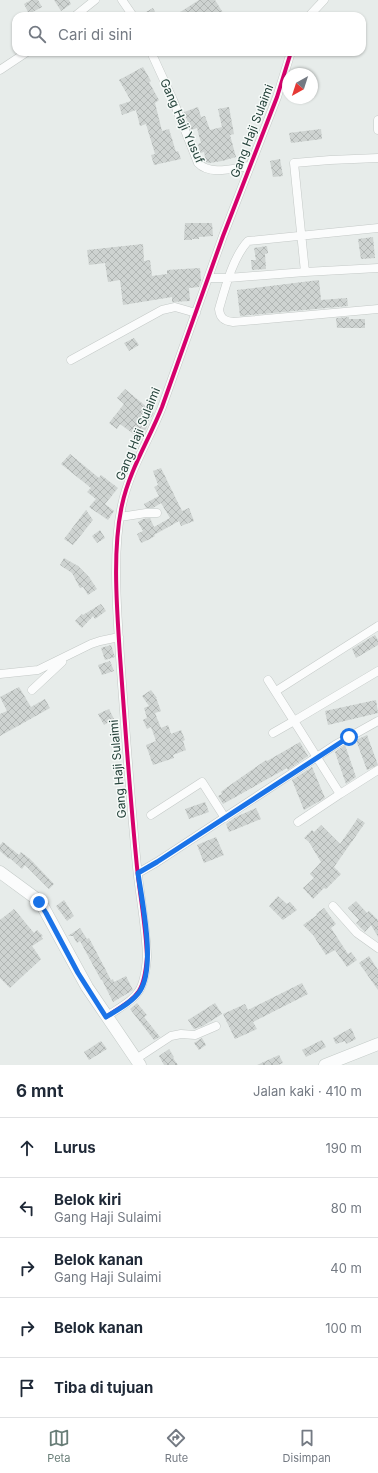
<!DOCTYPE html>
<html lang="id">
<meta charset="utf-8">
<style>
body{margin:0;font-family:Inter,sans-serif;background:#f2f2f3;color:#1f2937}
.compass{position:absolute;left:282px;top:68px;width:36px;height:36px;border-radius:50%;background:#fff;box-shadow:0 1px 3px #0004;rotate:219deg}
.stop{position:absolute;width:12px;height:12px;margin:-9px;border:3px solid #1a73e8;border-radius:50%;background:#fff}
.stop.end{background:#1a73e8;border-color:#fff;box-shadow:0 1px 4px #0008}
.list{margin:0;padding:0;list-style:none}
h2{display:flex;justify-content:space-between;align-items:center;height:52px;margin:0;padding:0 16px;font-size:17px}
h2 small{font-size:13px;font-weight:400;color:#747a83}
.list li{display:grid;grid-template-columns:26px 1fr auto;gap:12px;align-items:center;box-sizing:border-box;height:60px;padding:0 16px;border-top:1px solid #e0e1e3}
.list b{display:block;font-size:15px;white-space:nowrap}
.list p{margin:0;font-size:13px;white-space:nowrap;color:#747a83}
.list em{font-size:13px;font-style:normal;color:#747a83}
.icon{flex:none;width:22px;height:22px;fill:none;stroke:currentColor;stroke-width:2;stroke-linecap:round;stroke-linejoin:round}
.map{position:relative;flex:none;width:378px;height:1065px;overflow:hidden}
.search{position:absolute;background:#fff;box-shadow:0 1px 3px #0004;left:12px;right:12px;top:12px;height:44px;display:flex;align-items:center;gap:10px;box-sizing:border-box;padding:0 14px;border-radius:12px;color:#747a83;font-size:15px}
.sheet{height:352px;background:#fff}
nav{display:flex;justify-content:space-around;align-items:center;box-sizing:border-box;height:56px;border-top:1px solid #e0e1e3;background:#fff;font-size:11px;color:#747a83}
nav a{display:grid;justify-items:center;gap:2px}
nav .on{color:#687d77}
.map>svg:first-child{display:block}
.building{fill:url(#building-cross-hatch)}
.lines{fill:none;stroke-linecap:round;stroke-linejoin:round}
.street-casing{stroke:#c4c9c7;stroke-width:9}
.secondary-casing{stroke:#c3cac7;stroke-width:13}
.street{stroke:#fbfcfc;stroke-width:8}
.secondary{stroke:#fbfcfc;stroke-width:12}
.cycleway-casing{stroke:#f6faf8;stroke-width:6}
.cycleway{stroke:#d6006c;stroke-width:4}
.route{stroke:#1a73e8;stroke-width:5}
.labels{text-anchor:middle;stroke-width:3;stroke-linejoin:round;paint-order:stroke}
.street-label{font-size:12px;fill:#234139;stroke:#f6faf8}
</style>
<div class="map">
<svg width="378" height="1065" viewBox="0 0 378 1065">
<defs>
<pattern id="building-cross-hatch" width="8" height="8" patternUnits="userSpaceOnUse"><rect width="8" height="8" fill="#ced3d1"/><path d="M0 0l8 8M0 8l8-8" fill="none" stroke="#b1b6b4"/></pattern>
</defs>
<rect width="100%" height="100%" fill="#e7ecea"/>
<path class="building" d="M 31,0 L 38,0 L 42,7 L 29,14 L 24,4 Z
M 54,0 L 69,0 L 71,4 L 61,11 Z
M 199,0 L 215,0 L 225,16 L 174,16 Z
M 153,8 L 157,16 L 139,16 Z
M 143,67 L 151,81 L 149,82 L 159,100 L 155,103 L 162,131 L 169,129 L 176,152 L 178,151 L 181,159 L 154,165 L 151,155 L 155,154 L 146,124 L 140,126 L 136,110 L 122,115 L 119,105 L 131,101 L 119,80 Z
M 198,107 L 201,117 L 205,116 L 210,130 L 222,127 L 218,109 L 229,107 L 234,134 L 230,135 L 236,157 L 222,161 L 209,163 L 206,162 L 204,152 L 200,153 L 198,144 L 201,143 L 197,128 L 191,130 L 184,112 Z
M 321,129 L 322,139 L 291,143 L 289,133 Z
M 280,159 L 283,176 L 273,177 L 270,161 Z
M 185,223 L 212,223 L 213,236 L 199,237 L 199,239 L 192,239 L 192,240 L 184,240 Z
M 373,237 L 375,258 L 361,259 L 358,239 Z
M 143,244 L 144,261 L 150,260 L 152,276 L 167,274 L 167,270 L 200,268 L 201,280 L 199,287 L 189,288 L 190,301 L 172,302 L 172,297 L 123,305 L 120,280 L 108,282 L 105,263 L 89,265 L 87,250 Z
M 267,246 L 268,253 L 265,254 L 266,269 L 252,270 L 251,260 L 256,260 L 254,248 Z
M 319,280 L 321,300 L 347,298 L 348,306 L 240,316 L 237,290 Z
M 349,317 L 349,319 L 365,319 L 365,328 L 337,328 L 336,318 Z
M 134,338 L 139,345 L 129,351 L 124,343 Z
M 125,389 L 154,413 L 147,423 L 148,424 L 146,429 L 139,438 L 120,424 L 117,429 L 109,423 L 124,404 L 117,398 Z
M 70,454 L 99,478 L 101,475 L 118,488 L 105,504 L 114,511 L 108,520 L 89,507 L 96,499 L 87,492 L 91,488 L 61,464 Z
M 161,468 L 182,511 L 189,508 L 194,521 L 181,526 L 179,521 L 154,535 L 155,536 L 150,539 L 141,543 L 137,534 L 143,531 L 138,522 L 143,519 L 150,518 L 154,527 L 170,518 L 161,503 L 153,508 L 146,508 L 144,504 L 159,496 L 154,487 L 158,485 L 153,471 Z
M 86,510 L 93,520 L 73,545 L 64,539 Z
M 100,530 L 105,538 L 97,543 L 92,536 Z
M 64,558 L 78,566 L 89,577 L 97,589 L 88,595 L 83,587 L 80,588 L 72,573 L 60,565 Z
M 101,604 L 106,611 L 95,619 L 93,616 L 82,628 L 75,621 L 82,614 L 83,615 Z
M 375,635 L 378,640 L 378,645 L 356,658 L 352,649 Z
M 111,645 L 115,657 L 105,660 L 101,648 Z
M 110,661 L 114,671 L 102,675 L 98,665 Z
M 19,687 L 31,707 L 45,699 L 50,708 L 0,736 L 0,714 L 7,711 L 0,697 Z
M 151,690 L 157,698 L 156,698 L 161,711 L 155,713 L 161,728 L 168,725 L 171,734 L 181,730 L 185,740 L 183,741 L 186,750 L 173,755 L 174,758 L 153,765 L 146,745 L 156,741 L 151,727 L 147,729 L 143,720 L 147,718 L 144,708 L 149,706 L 142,696 Z
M 376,700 L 378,713 L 328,725 L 325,711 Z
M 109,709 L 114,719 L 104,725 L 98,714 Z
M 367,735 L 378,765 L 367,770 L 356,740 Z
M 300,742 L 308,756 L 288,770 L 287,768 L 223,804 L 218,796 L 222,794 L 221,792 L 226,788 L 266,760 L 267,761 Z
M 345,745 L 356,777 L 346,784 L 335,752 Z
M 312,767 L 325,798 L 304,810 L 292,780 Z
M 205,802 L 209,812 L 189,819 L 185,809 Z
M 256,808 L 261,819 L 229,832 L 226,824 L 236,817 Z
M 358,818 L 365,823 L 334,867 L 341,874 L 326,889 L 324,888 L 313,899 L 303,888 L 314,878 L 310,874 L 321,862 L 309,842 L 304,838 L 312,830 L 314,832 L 321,825 L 340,844 Z
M 216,837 L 224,855 L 204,863 L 197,845 Z
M 3,842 L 19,855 L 21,852 L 30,859 L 54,884 L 49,889 L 25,865 L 22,869 L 10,858 L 9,859 L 0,851 L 0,845 Z
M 278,896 L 287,904 L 290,902 L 297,910 L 283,920 L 269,906 Z
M 64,900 L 74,916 L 67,921 L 56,906 Z
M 356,901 L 367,913 L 369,911 L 378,920 L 378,937 L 371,925 L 365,932 L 356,923 L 359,920 L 348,908 Z
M 324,908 L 336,924 L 331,928 L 348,954 L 351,952 L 357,960 L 347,967 L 335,950 L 326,955 L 313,935 L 303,925 L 317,915 L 316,914 Z
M 14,909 L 34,933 L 37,930 L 43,936 L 41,937 L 43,939 L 32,946 L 41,959 L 10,988 L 0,978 L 0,920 Z
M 80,928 L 87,939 L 89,938 L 111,980 L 113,979 L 114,982 L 126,976 L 133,990 L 113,1002 L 102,980 L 101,980 L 80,941 L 77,943 L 73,936 L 68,936 Z
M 369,956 L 378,970 L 378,990 L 359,963 Z
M 302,983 L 308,994 L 253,1022 L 257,1029 L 235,1039 L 223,1014 L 245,1004 L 248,1010 Z
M 137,1003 L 147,1015 L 144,1017 L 160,1037 L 154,1040 L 130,1009 Z
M 215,1003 L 222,1014 L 203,1026 L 194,1029 L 188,1020 Z
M 351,1028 L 356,1039 L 346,1044 L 345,1041 L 336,1044 L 333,1038 Z
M 202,1038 L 206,1045 L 199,1050 L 194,1043 Z
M 322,1040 L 326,1047 L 306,1057 L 302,1050 Z
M 101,1041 L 107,1049 L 89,1060 L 84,1052 Z
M 169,1049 L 174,1057 L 173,1058 L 178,1065 L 164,1065 L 159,1056 Z
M 279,1055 L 283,1063 L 278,1065 L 257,1065 Z"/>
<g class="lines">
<g class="street-casing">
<path id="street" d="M 122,0 L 133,16
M 75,16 L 95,0
M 309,16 L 324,0
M 151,52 L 173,100 L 198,163 C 210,176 234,168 249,166
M 0,70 L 27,52
M 378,120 L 378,130
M 378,228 L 248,241 C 233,257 225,288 219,309 C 220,318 224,321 233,322 L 378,309
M 305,272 L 294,163 L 330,160 L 378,158
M 208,278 L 228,278 L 305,272 L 378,268
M 71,360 L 162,310 L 175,307 L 196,313
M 120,517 L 146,513 L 157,513
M 0,674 L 38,670 L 91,644 L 100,641 L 119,637
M 268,680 L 294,721 L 378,671
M 32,690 L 62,662
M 276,691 L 378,626
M 273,733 L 294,721 L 340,794 L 298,822
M 340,794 L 378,770
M 151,815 L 202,782 L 225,818
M 138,873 L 157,862 L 335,745 L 378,721
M 333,906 L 357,933 L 378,948
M 106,1017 C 137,996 144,996 147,957 C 146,926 140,897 137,867 C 130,796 125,726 120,656 C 117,610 112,550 122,505 C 129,471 149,440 162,407 L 223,236 L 277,97 L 291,52
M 136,1059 L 171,1036 L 181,1034 L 195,1035 L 216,1026"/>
</g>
<g class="secondary-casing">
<path id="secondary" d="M 0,872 L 34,897 L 42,905 L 87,987 L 140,1065
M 325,1065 L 378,1044"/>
</g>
<use href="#street" class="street"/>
<use href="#secondary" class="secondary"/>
<g class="cycleway-casing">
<path id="cycleway" d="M 106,1017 C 137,996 144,996 147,957 C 146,926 140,897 137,867 C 130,796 125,726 120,656 C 117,610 112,550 122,505 C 129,471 149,440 162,407 L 223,236 L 277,97 L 291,52"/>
</g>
<use href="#cycleway" class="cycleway"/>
</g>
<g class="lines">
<path class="route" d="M 39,902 L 46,913 L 78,973 L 106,1017 C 117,1010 133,1002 140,991 C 156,966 142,902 138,873 L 157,862 L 349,737"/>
</g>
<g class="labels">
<g class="street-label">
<text transform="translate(182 121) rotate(66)" y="4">Gang Haji Yusuf</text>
<text transform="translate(252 131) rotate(-69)" y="4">Gang Haji Sulaimi</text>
<text transform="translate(138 434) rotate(-68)" y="4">Gang Haji Sulaimi</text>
<text transform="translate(118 769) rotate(-95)" y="4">Gang Haji Sulaimi</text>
</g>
</g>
</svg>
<svg class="compass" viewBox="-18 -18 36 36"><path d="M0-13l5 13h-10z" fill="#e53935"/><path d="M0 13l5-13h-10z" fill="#747a83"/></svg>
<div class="stop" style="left:349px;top:737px"></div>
<div class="stop end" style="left:39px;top:902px"></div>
<div class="search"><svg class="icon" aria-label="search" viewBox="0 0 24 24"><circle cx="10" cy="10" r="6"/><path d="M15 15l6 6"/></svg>Cari di sini</div>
</div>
<section class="sheet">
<h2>6 mnt<small>Jalan kaki · 410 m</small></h2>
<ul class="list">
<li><svg class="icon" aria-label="ahead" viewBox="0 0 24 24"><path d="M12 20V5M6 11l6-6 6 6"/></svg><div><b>Lurus</b></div><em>190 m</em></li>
<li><svg class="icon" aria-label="left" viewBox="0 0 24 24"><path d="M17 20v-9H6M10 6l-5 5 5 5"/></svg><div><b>Belok kiri</b><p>Gang Haji Sulaimi</p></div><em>80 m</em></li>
<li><svg class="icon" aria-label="right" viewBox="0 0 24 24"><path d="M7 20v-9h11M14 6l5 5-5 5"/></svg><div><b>Belok kanan</b><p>Gang Haji Sulaimi</p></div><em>40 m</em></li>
<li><svg class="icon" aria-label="right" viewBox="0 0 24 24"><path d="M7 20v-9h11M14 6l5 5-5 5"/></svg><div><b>Belok kanan</b></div><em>100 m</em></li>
<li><svg class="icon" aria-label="arrive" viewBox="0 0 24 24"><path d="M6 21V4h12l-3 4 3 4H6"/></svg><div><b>Tiba di tujuan</b></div></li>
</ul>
</section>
<nav>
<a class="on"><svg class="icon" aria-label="map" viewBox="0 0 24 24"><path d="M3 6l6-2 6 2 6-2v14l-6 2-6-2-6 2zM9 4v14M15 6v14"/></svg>Peta</a>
<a><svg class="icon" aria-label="directions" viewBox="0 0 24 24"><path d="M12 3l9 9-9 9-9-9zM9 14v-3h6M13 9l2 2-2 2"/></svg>Rute</a>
<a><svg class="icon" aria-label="saved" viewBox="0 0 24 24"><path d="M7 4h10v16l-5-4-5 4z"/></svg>Disimpan</a>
</nav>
